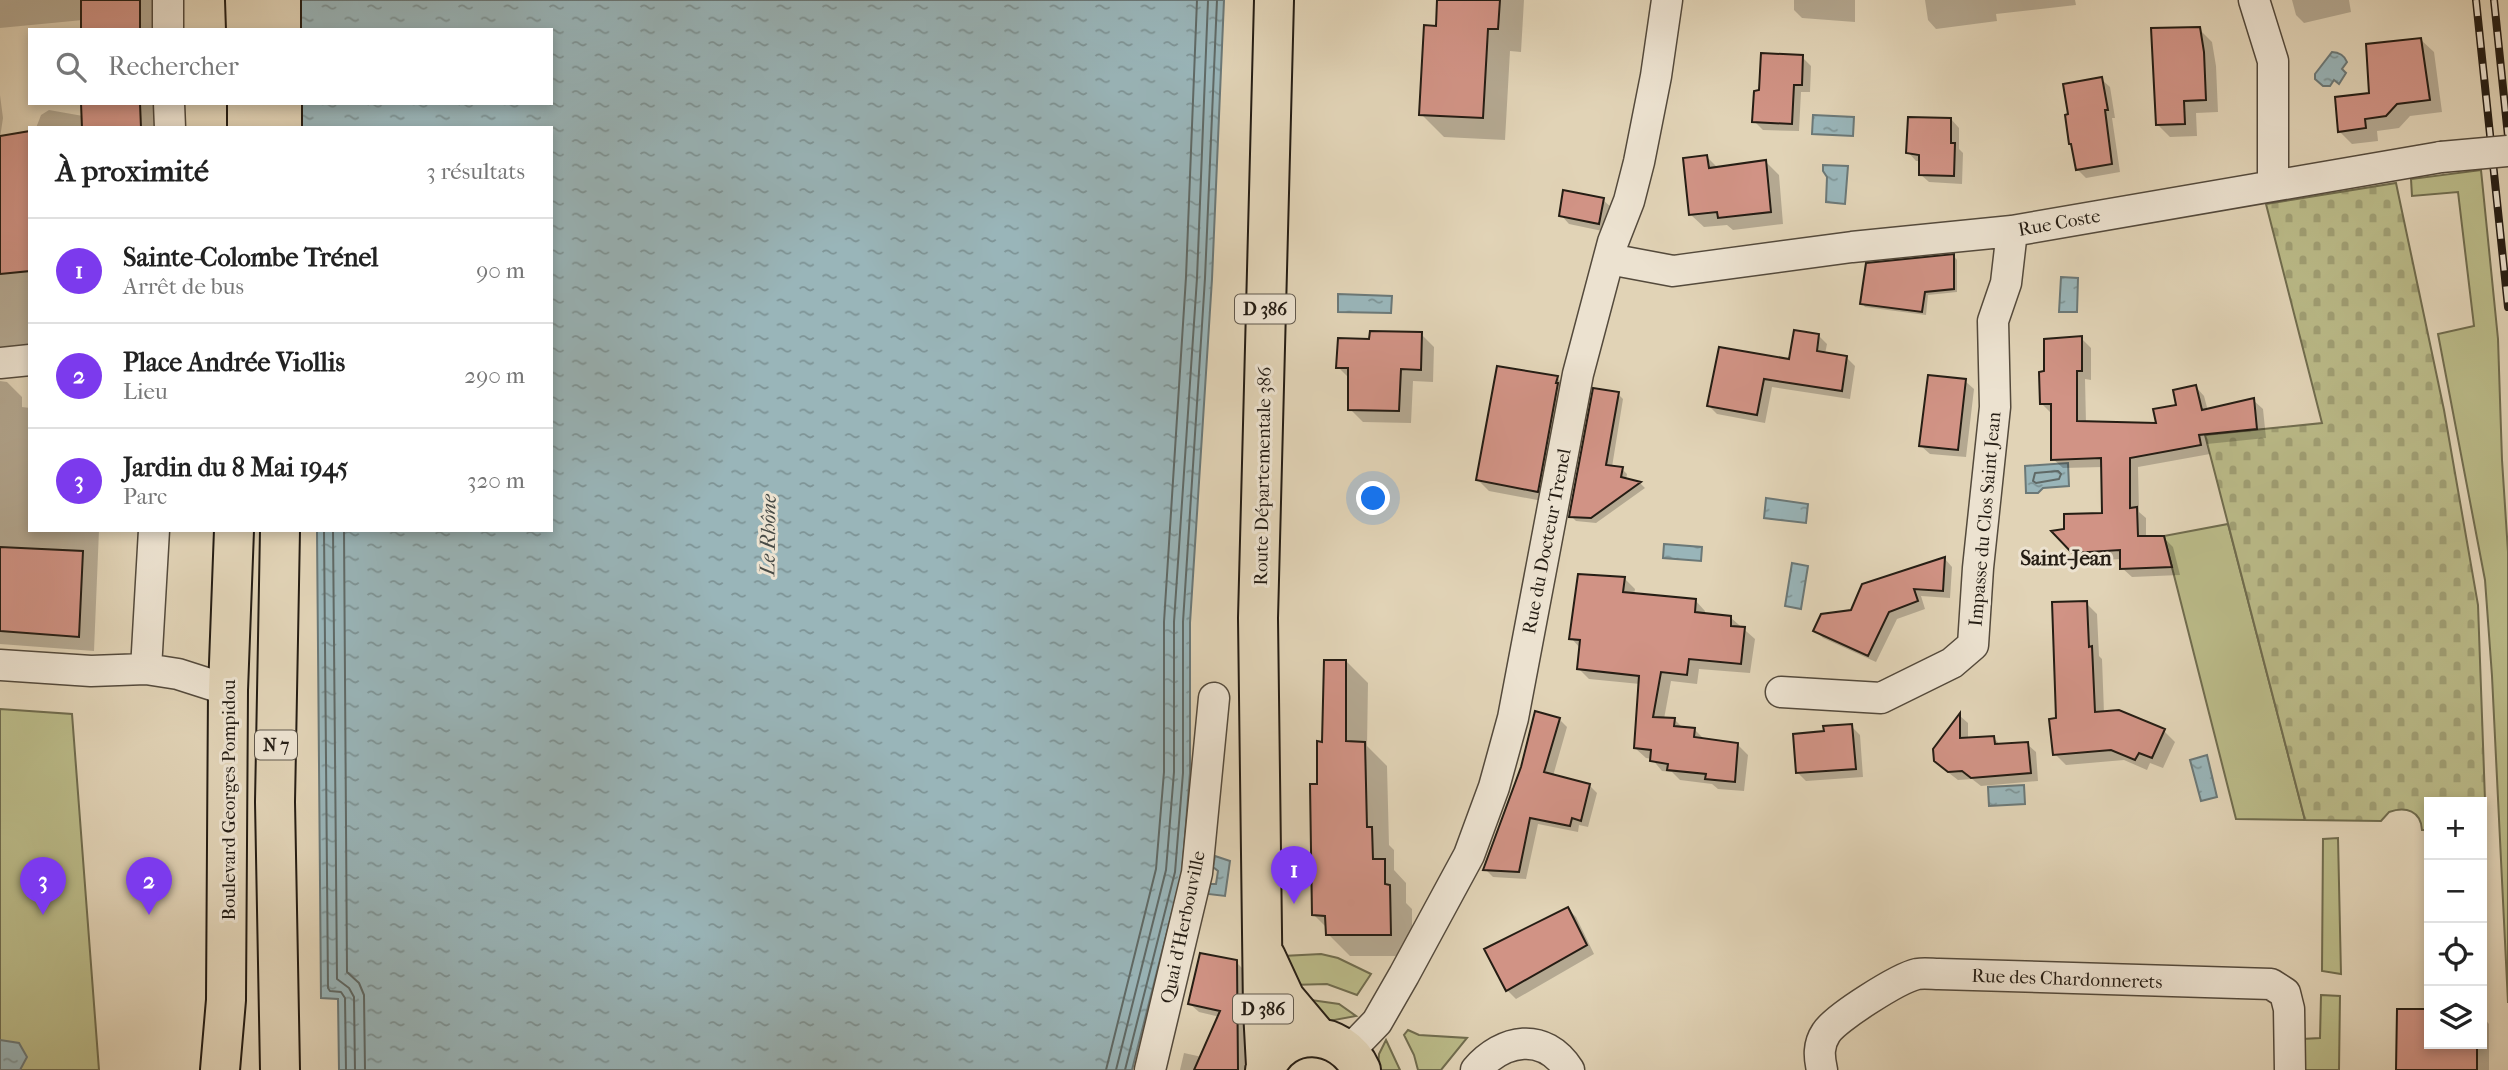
<!DOCTYPE html>
<html lang="fr">
<meta charset="utf-8">
<style>
body{margin:0;font-family:"IM FELL French Canon",serif;background:#f2f2f2;color:#222}
.controls{position:absolute;right:21px;bottom:21px;display:grid;overflow:hidden;border-radius:0px;box-shadow:0 4px 10px #0003}
.controls button{width:63px;height:63px;display:grid;place-items:center;padding:0;border:0;border-bottom:2px solid #e0e0e0;background:#fff;color:#222;font:35px sans-serif}
.you{position:absolute;left:1374px;top:499px;width:24px;height:24px;margin:-18px;border:5px solid #fff;border-radius:50%;background:#1a73e8;box-shadow:0 0 0 10px #1a73e833}
.badge{display:grid;place-items:center;width:46px;height:46px;border-radius:50%;background:#7c3aed;color:#fff;font-size:23px;font-weight:700}
.pin{position:absolute;translate:-50% -58px;filter:drop-shadow(0 2px 4px #0008)}
.pin::after{content:'';position:absolute;top:37px;width:24px;height:21px;background:inherit;clip-path:polygon(0 0,100% 0,50% 100%)}
.list{margin:0;padding:0;list-style:none}
h2{display:flex;justify-content:space-between;align-items:center;height:91px;margin:0;padding:0 28px;font-size:30px}
h2 small{font-size:23px;font-weight:400;color:#767676}
.list li{display:grid;grid-template-columns:46px 1fr auto;gap:21px;align-items:center;box-sizing:border-box;height:105px;padding:0 28px;border-top:2px solid #e0e0e0}
.list b{display:block;font-size:26px;white-space:nowrap}
.list p{margin:0;font-size:23px;white-space:nowrap;color:#767676}
.list em{font-size:23px;font-style:normal;color:#767676}
.icon{flex:none;width:38px;height:38px;fill:none;stroke:currentColor;stroke-width:2;stroke-linecap:round;stroke-linejoin:round}
.map{position:relative;flex:none;width:2508px;height:1070px;overflow:hidden}
.search{position:absolute;background:#fff;box-shadow:0 4px 10px #0003;left:28px;top:28px;width:525px;height:77px;display:flex;align-items:center;gap:18px;box-sizing:border-box;padding:0 24px;border-radius:0px;color:#767676;font-size:26px}
.panel{position:absolute;background:#fff;box-shadow:0 4px 10px #0003;left:28px;top:126px;width:525px;height:406px;border-radius:0px}
.map>svg:first-child{display:block}
.green{fill:#baba88;stroke:#706c4e;stroke-width:2}
.cemetery{fill:url(#cemetery-stones);stroke:#706c4e;stroke-width:2}
.water{fill:url(#water-ripples);stroke:#6b7877;stroke-width:2}
.shadow{fill:#0003}
.lines{fill:none;stroke-linecap:round;stroke-linejoin:round}
.shore{stroke:#5f6966;stroke-width:2}
.building{fill:#d19385;stroke:#251d14;stroke-width:2}
.street-casing{stroke:#544a3c;stroke-width:33}
.primary-casing{stroke:#251d14;stroke-width:42}
.street{stroke:#ece2d0;stroke-width:30}
.primary{stroke:#e1d3b6;stroke-width:38}
.rail-casing{stroke:#251d14;stroke-width:8}
.rail{stroke:#ece2d0;stroke-width:5;stroke-dasharray:16;stroke-linecap:butt}
.street-bridge-casing{stroke:#544a3c;stroke-width:33;stroke-linecap:butt}
.street-bridge{stroke:#ece2d0;stroke-width:30}
.labels{text-anchor:middle;stroke-width:6;stroke-linejoin:round;paint-order:stroke}
.shield{fill:#ece2d0;stroke:#61584c;stroke-width:2}
.shield-label{font-size:18px;font-weight:bold;fill:#251d14}
.street-label{font-size:19px;fill:#251d14;stroke:#ece2d0}
.water-label{font-size:21px;font-style:italic;fill:#484b46;stroke:#ece2d0}
.neighbourhood-label{font-size:21px;font-weight:bold;fill:#251d14;stroke:#ece2d0}
</style>
<div class="map">
<svg width="2508" height="1070" viewBox="0 0 2508 1070">
<defs>
<pattern id="cemetery-stones" width="16" height="16" patternUnits="userSpaceOnUse" patternTransform="scale(1.75)"><rect width="16" height="16" fill="#baba88"/><path d="M2 7V4a2 2 0 0 1 4 0v3zM10 15v-3a2 2 0 0 1 4 0v3z" fill="#a09f74"/></pattern>
<pattern id="water-ripples" width="26" height="14" patternUnits="userSpaceOnUse" patternTransform="scale(1.75)"><rect width="26" height="14" fill="#99b5b9"/><path d="M2 4q2-2 4 0t4 0M15 11q2-2 4 0t4 0" fill="none" stroke="#7d9395"/></pattern>
</defs>
<rect width="100%" height="100%" fill="#e1d3b6"/>
<filter id="stains"><feTurbulence type="fractalNoise" baseFrequency=".00286" numOctaves="4"/><feColorMatrix values="0 0 0 0 .2 0 0 0 0 .09 0 0 0 0 .02 0 0 0 .5 -.17"/></filter>
<radialGradient id="worn" r=".72"><stop offset=".6" stop-color="#630" stop-opacity="0"/><stop offset="1" stop-color="#630" stop-opacity=".3"/></radialGradient>
<path class="green" d="M 2481,170 L 2498,339 L 2502,460 L 2508,552 L 2508,1003 L 2492,676 L 2485,580 L 2438,334 L 2474,326 L 2458,192 L 2412,196 L 2411,179 Z
M 2228,524 L 2305,820 L 2236,819 L 2164,536 Z
M 0,709 L 72,714 L 99,1070 L 0,1070 Z
M 2338,838 L 2341,974 L 2322,971 L 2323,839 Z
M 1321,954 L 1338,958 L 1371,974 L 1357,995 L 1327,984 L 1291,985 L 1283,956 Z
M 2321,995 L 2340,996 L 2339,1070 L 2301,1070 L 2302,1039 L 2320,1038 Z
M 1311,1000 L 1339,1004 L 1356,1016 L 1329,1021 Z
M 1408,1030 L 1419,1035 L 1467,1038 L 1441,1070 L 1418,1070 L 1414,1055 L 1404,1035 Z
M 1386,1040 L 1400,1070 L 1378,1070 L 1379,1054 Z"/>
<path class="cemetery" d="M 2396,183 L 2444,410 L 2478,605 L 2486,828 L 2482,828 L 2482,802 L 2429,802 L 2429,830 L 2422,830 C 2421,811 2406,806 2389,812 L 2381,821 L 2305,820 L 2205,435 L 2322,423 L 2266,204 Z"/>
<path class="water" d="M 300,0 L 1224,0 L 1212,279 L 1190,623 L 1190,773 L 1182,873 L 1132,1070 L 339,1070 L 338,999 L 321,998 L 317,530 L 551,530 L 551,128 L 302,128 L 301,103 L 551,103 L 551,30 L 300,30 Z
M 2332,52 C 2339,52 2345,56 2347,62 L 2342,69 L 2346,73 L 2339,84 L 2334,80 L 2330,86 L 2323,86 L 2315,79 L 2315,74 Z
M 1813,115 L 1854,117 L 1853,136 L 1812,134 Z
M 1823,165 L 1848,166 L 1845,204 L 1826,202 L 1827,177 L 1823,171 Z
M 2061,277 L 2078,278 L 2077,312 L 2059,312 Z
M 1338,294 L 1392,296 L 1391,313 L 1338,312 Z
M 2068,463 L 2069,486 L 2043,488 L 2038,493 L 2026,493 L 2025,466 Z
M 1766,498 L 1808,504 L 1806,523 L 1764,518 Z
M 1664,544 L 1702,547 L 1701,561 L 1663,558 Z
M 1792,563 L 1808,566 L 1801,609 L 1785,606 Z
M 2207,755 L 2217,797 L 2201,801 L 2190,760 Z
M 2024,785 L 2025,804 L 1989,806 L 1988,787 Z
M 1215,856 L 1230,861 L 1225,896 L 1208,894 L 1210,884 L 1216,884 L 1218,871 L 1213,867 Z
M 0,1040 L 19,1043 L 27,1057 L 20,1070 L 0,1070 Z"/>
<path class="shadow" d="M 0,0 L 155,0 L 155,30 L 83,30 L 83,20 L 0,28 Z
M 1439,0 L 1524,0 L 1521,52 L 1510,51 L 1505,140 L 1444,137 L 1421,114 L 1437,28 Z
M 1794,0 L 1855,0 L 1855,22 L 1802,18 L 1794,10 Z
M 1925,0 L 2075,0 L 2076,5 L 1996,14 L 1997,21 L 1936,29 L 1928,20 Z
M 2292,0 L 2349,0 L 2351,12 L 2304,23 L 2296,15 Z
M 2199,29 L 2212,42 L 2216,66 L 2218,112 L 2196,113 L 2197,136 L 2170,137 L 2157,124 Z
M 2421,40 L 2434,52 L 2442,112 L 2410,116 L 2399,128 L 2377,131 L 2378,141 L 2352,144 L 2339,131 Z
M 1802,57 L 1811,66 L 1810,92 L 1801,92 L 1799,131 L 1763,130 L 1754,121 L 1761,92 Z
M 2101,79 L 2110,87 L 2115,118 L 2112,118 L 2120,172 L 2086,178 L 2077,169 Z
M 0,95 L 3,118 L 0,138 L 30,133 L 30,359 L 0,370 Z
M 83,103 L 155,103 L 156,128 L 36,128 L 41,115 L 49,110 L 83,116 Z
M 1951,119 L 1959,128 L 1959,149 L 1963,153 L 1962,184 L 1929,182 L 1920,174 L 1920,161 L 1916,161 L 1908,152 Z
M 1707,157 L 1719,169 L 1766,162 L 1779,175 L 1783,224 L 1733,230 L 1727,225 L 1704,227 L 1691,215 Z
M 1603,200 L 1612,208 L 1607,232 L 1569,224 L 1561,215 Z
M 1954,256 L 1957,260 L 1957,292 L 1928,295 L 1926,315 L 1865,307 L 1862,303 Z
M 1421,334 L 1434,347 L 1433,382 L 1413,381 L 1411,423 L 1363,422 L 1350,409 L 1350,379 L 1338,367 L 1370,340 Z
M 1818,335 L 1827,344 L 1825,354 L 1846,357 L 1855,366 L 1850,399 L 1772,387 L 1765,423 L 1717,414 L 1708,405 L 1791,361 Z
M 2081,338 L 2091,348 L 2091,380 L 2085,379 L 2086,423 L 2158,425 L 2195,386 L 2204,396 L 2208,411 L 2253,400 L 2263,409 L 2266,438 L 2207,444 L 2210,454 L 2138,467 L 2139,512 L 2146,518 L 2146,538 L 2163,537 L 2173,547 L 2180,575 L 2132,577 L 2122,568 L 2122,559 L 2083,561 L 2055,532 L 2066,531 L 2104,515 L 2103,467 L 2063,468 L 2053,459 L 2051,413 L 2042,404 L 2046,373 Z
M 1557,378 L 1568,388 L 1548,502 L 1489,491 L 1478,480 Z
M 0,381 L 7,382 L 22,397 L 22,407 L 30,408 L 30,530 L 99,530 L 94,651 L 0,644 Z
M 1965,381 L 1974,389 L 1966,457 L 1930,454 L 1921,446 Z
M 1618,394 L 1623,399 L 1612,467 L 1622,469 L 1627,474 L 1626,480 L 1640,483 L 1645,488 L 1596,523 L 1576,521 L 1571,516 Z
M 1945,559 L 1952,567 L 1950,598 L 1921,596 L 1925,609 L 1897,619 L 1876,662 L 1823,638 L 1815,630 Z
M 1625,579 L 1635,589 L 1634,595 L 1695,600 L 1705,611 L 1705,614 L 1730,617 L 1755,639 L 1750,673 L 1699,669 L 1697,684 L 1671,681 L 1664,719 L 1674,719 L 1683,728 L 1694,729 L 1705,740 L 1737,744 L 1748,755 L 1744,791 L 1718,789 L 1712,784 L 1680,780 L 1672,772 L 1662,771 L 1652,759 L 1646,758 L 1635,748 L 1640,684 L 1589,679 L 1578,668 L 1581,649 L 1571,638 Z
M 2086,603 L 2097,614 L 2099,656 L 2102,659 L 2104,713 L 2164,731 L 2175,742 L 2163,768 L 2150,763 L 2147,770 L 2124,760 L 2066,765 L 2055,754 L 2058,720 Z
M 1346,661 L 1368,683 L 1367,746 L 1387,766 L 1389,845 L 1394,850 L 1394,870 L 1406,883 L 1406,903 L 1412,909 L 1412,956 L 1350,956 L 1328,934 L 1328,929 L 1314,915 L 1319,786 L 1324,743 Z
M 1960,716 L 1968,723 L 1968,739 L 1993,737 L 2001,746 L 2027,744 L 2036,752 L 2038,781 L 1981,786 L 1972,779 L 1958,780 L 1945,770 L 1935,749 Z
M 1559,719 L 1567,727 L 1553,776 L 1589,785 L 1597,793 L 1588,827 L 1579,825 L 1578,832 L 1538,824 L 1526,879 L 1493,877 L 1485,869 Z
M 1851,726 L 1860,735 L 1863,777 L 1806,781 L 1797,772 L 1825,733 Z
M 1568,909 L 1576,917 L 1594,954 L 1516,999 L 1507,990 L 1486,950 Z
M 1236,962 L 1244,970 L 1245,1070 L 1180,1070 L 1184,1053 L 1202,1057 L 1220,1017 L 1199,1012 L 1190,1004 Z
M 2398,1011 L 2429,1011 L 2429,1044 L 2482,1044 L 2482,1016 L 2489,1024 L 2489,1070 L 2398,1070 Z"/>
<g class="lines">
<path class="shore" d="M 2058,471 L 2061,474 L 2059,479 L 2036,483 L 2033,481 L 2035,473 Z
M 324,530 L 328,988 L 330,991 L 341,992 L 345,998 L 346,1070
M 333,530 L 337,979 L 349,988 L 354,997 L 355,1070
M 344,530 L 347,972 L 359,983 L 364,995 L 365,1070
M 1106,1070 L 1156,869 L 1164,772 L 1164,622 L 1186,277 L 1197,0
M 1116,1070 L 1166,870 L 1174,772 L 1174,622 L 1197,278 L 1208,0
M 1125,1070 L 1175,872 L 1183,773 L 1183,622 L 1205,278 L 1217,0"/>
</g>
<path class="building" d="M 81,0 L 140,0 L 140,30 L 81,30 Z
M 1437,0 L 1500,0 L 1498,29 L 1488,29 L 1483,118 L 1419,115 L 1424,25 L 1436,26 Z
M 2200,27 L 2204,52 L 2206,100 L 2184,101 L 2185,124 L 2156,125 L 2151,28 Z
M 2421,38 L 2430,100 L 2397,104 L 2386,116 L 2365,119 L 2366,128 L 2338,132 L 2335,97 L 2369,93 L 2366,44 Z
M 1761,53 L 1803,55 L 1802,85 L 1794,85 L 1792,124 L 1752,122 L 1754,91 L 1759,90 Z
M 2102,77 L 2108,110 L 2105,110 L 2112,164 L 2076,170 L 2071,144 L 2069,144 L 2065,115 L 2068,114 L 2063,84 Z
M 81,103 L 140,103 L 141,128 L 82,128 Z
M 1908,117 L 1951,118 L 1951,143 L 1955,143 L 1954,176 L 1919,175 L 1919,155 L 1906,153 Z
M 30,131 L 30,271 L 0,274 L 0,136 Z
M 1707,155 L 1709,168 L 1766,160 L 1771,212 L 1718,218 L 1717,212 L 1689,215 L 1683,158 Z
M 1563,190 L 1604,198 L 1599,224 L 1559,216 Z
M 1954,254 L 1954,289 L 1925,292 L 1922,312 L 1860,304 L 1866,263 Z
M 1794,330 L 1819,334 L 1817,351 L 1847,356 L 1842,391 L 1764,379 L 1757,415 L 1707,406 L 1719,347 L 1789,359 Z
M 1370,331 L 1422,332 L 1421,370 L 1401,369 L 1399,411 L 1348,410 L 1348,368 L 1336,368 L 1338,338 L 1369,339 Z
M 2082,336 L 2082,371 L 2077,371 L 2077,421 L 2156,423 L 2153,409 L 2176,405 L 2173,390 L 2196,385 L 2202,410 L 2254,398 L 2257,429 L 2199,435 L 2201,445 L 2130,458 L 2130,508 L 2137,507 L 2138,536 L 2164,536 L 2172,567 L 2120,569 L 2120,550 L 2072,553 L 2051,531 L 2064,529 L 2064,514 L 2102,513 L 2101,458 L 2051,460 L 2051,404 L 2040,404 L 2039,372 L 2044,371 L 2044,339 Z
M 1497,366 L 1558,376 L 1556,383 L 1558,383 L 1538,492 L 1476,480 Z
M 1928,375 L 1966,379 L 1958,450 L 1919,446 Z
M 1593,388 L 1619,392 L 1606,465 L 1623,467 L 1621,477 L 1641,482 L 1591,518 L 1569,517 Z
M 0,547 L 83,551 L 79,637 L 0,631 Z
M 1945,557 L 1943,591 L 1914,589 L 1918,601 L 1889,612 L 1868,656 L 1813,631 L 1821,614 L 1851,610 L 1862,584 Z
M 1578,574 L 1625,577 L 1623,592 L 1696,599 L 1695,612 L 1731,616 L 1731,626 L 1745,627 L 1741,664 L 1689,659 L 1687,675 L 1661,672 L 1653,717 L 1675,718 L 1674,726 L 1695,728 L 1694,737 L 1738,743 L 1735,782 L 1705,779 L 1706,774 L 1667,770 L 1668,764 L 1650,761 L 1651,750 L 1634,748 L 1639,676 L 1577,669 L 1580,640 L 1569,639 Z
M 2087,601 L 2089,647 L 2092,646 L 2095,712 L 2119,710 L 2165,729 L 2152,758 L 2139,753 L 2135,760 L 2111,750 L 2053,755 L 2049,719 L 2056,718 L 2052,602 Z
M 1324,660 L 1346,660 L 1346,741 L 1365,742 L 1367,827 L 1372,827 L 1373,859 L 1385,859 L 1385,884 L 1390,885 L 1391,935 L 1326,935 L 1325,916 L 1312,915 L 1310,784 L 1317,784 L 1317,741 L 1322,742 Z
M 1535,711 L 1560,718 L 1544,772 L 1590,784 L 1581,821 L 1572,818 L 1570,826 L 1530,818 L 1519,872 L 1483,870 L 1521,767 Z
M 1960,713 L 1960,738 L 1994,736 L 1995,744 L 2028,742 L 2031,773 L 1971,778 L 1962,771 L 1948,772 L 1934,761 L 1933,749 Z
M 1852,724 L 1856,769 L 1796,773 L 1793,734 L 1824,731 L 1823,726 Z
M 1568,907 L 1587,945 L 1506,991 L 1484,949 Z
M 1200,953 L 1237,960 L 1238,1070 L 1194,1070 L 1220,1011 L 1188,1004 Z
M 2397,1009 L 2429,1009 L 2429,1044 L 2477,1044 L 2477,1070 L 2396,1070 Z"/>
<g class="lines">
<g class="street-casing">
<path id="street" d="M 168,0 L 168,30
M 2254,0 L 2273,61 L 2273,186
M 169,103 L 170,128
M 1609,259 L 1673,271 L 1852,247 L 2012,231 L 2441,157
M 0,363 L 30,360
M 0,665 L 91,671 L 146,669 L 178,674 L 228,690
M 146,669 L 154,530
M 1781,692 L 1881,698 L 1952,663 L 1973,645 L 1978,568 L 1995,407 L 1993,321 L 2006,283 L 2012,231
M 1349,1051 L 1377,1022 L 1404,975 L 1469,855 L 1494,787 L 1513,718 L 1578,374 L 1613,242 L 1629,201 L 1639,162 L 1656,76 L 1667,0
M 1150,1070 L 1197,873 L 1214,698
M 1476,1070 C 1503,1039 1544,1031 1569,1070
M 1822,1070 C 1819,1057 1818,1045 1826,1033 C 1835,1018 1899,978 1917,974 C 1924,973 1933,974 1939,974 L 2271,984 L 2285,993 L 2289,1009 L 2290,1070"/>
</g>
<g class="primary-casing">
<path id="primary" d="M 245,0 L 246,30
M 281,0 L 281,30
M 247,103 L 247,128
M 282,103 L 282,128
M 280,530 L 275,802 L 280,1070
M 1266,957 L 1285,998 L 1317,1036
M 1266,1066 L 1263,1010 L 1258,618 L 1274,0
M 220,1070 L 226,1000 L 228,690 L 234,530
M 1265,1070 C 1283,1025 1342,1028 1361,1070"/>
</g>
<use href="#street" class="street"/>
<use href="#primary" class="primary"/>
<g class="rail-casing">
<path id="rail" d="M 2476,0 L 2508,307
M 2494,0 L 2508,136"/>
</g>
<use href="#rail" class="rail"/>
<g class="street-bridge-casing">
<path id="street-bridge" d="M 2441,157 L 2508,151"/>
</g>
<use href="#street-bridge" class="street-bridge"/>
</g>
<g class="labels">
<g class="shield">
<rect x="1235" y="294.5" width="60" height="29" rx="5"/>
<rect x="255" y="730.5" width="42" height="29" rx="5"/>
<rect x="1233" y="994.5" width="60" height="29" rx="5"/>
</g>
<g class="shield-label">
<text x="1265" y="315">D 386</text>
<text x="276" y="751">N 7</text>
<text x="1263" y="1015">D 386</text>
</g>
<g class="street-label">
<text transform="translate(2059 222) rotate(-10)" y="7">Rue Coste</text>
<text transform="translate(1262 476) rotate(-89)" y="7">Route Départementale 386</text>
<text transform="translate(1984 519) rotate(-85)" y="7">Impasse du Clos Saint Jean</text>
<text transform="translate(1546 541) rotate(-79)" y="7">Rue du Docteur Trenel</text>
<text transform="translate(228 800) rotate(-90)" y="7">Boulevard Georges Pompidou</text>
<text transform="translate(1182 927) rotate(-78)" y="7">Quai d'Herbouville</text>
<text transform="translate(2067 978) rotate(2)" y="7">Rue des Chardonnerets</text>
</g>
<g class="water-label">
<text transform="translate(768 535) rotate(-89)" y="7">Le Rhône</text>
</g>
<g class="neighbourhood-label">
<text x="2066" y="565">Saint-Jean</text>
</g>
</g>
<rect width="100%" height="100%" filter="url(#stains)"/>
<rect width="100%" height="100%" fill="url(#worn)"/>
</svg>
<div class="controls">
<button>+</button>
<button>−</button>
<button><svg class="icon" aria-label="locate" viewBox="0 0 24 24"><circle cx="12" cy="12" r="6"/><path d="M12 2v4M12 18v4M2 12h4M18 12h4"/></svg></button>
<button><svg class="icon" aria-label="layers" viewBox="0 0 24 24"><path d="M12 4l9 5-9 5-9-5zM3 14l9 5 9-5"/></svg></button>
</div>
<div class="you"></div>
<div class="pin badge" style="left:1294px;top:904px">1</div>
<div class="pin badge" style="left:149px;top:915px">2</div>
<div class="pin badge" style="left:43px;top:915px">3</div>
<div class="search"><svg class="icon" aria-label="search" viewBox="0 0 24 24"><circle cx="10" cy="10" r="6"/><path d="M15 15l6 6"/></svg>Rechercher</div>
<section class="panel">
<h2>À proximité<small>3 résultats</small></h2>
<ul class="list">
<li><span class="badge">1</span><div><b>Sainte-Colombe Trénel</b><p>Arrêt de bus</p></div><em>90 m</em></li>
<li><span class="badge">2</span><div><b>Place Andrée Viollis</b><p>Lieu</p></div><em>290 m</em></li>
<li><span class="badge">3</span><div><b>Jardin du 8 Mai 1945</b><p>Parc</p></div><em>320 m</em></li>
</ul>
</section>
</div>
